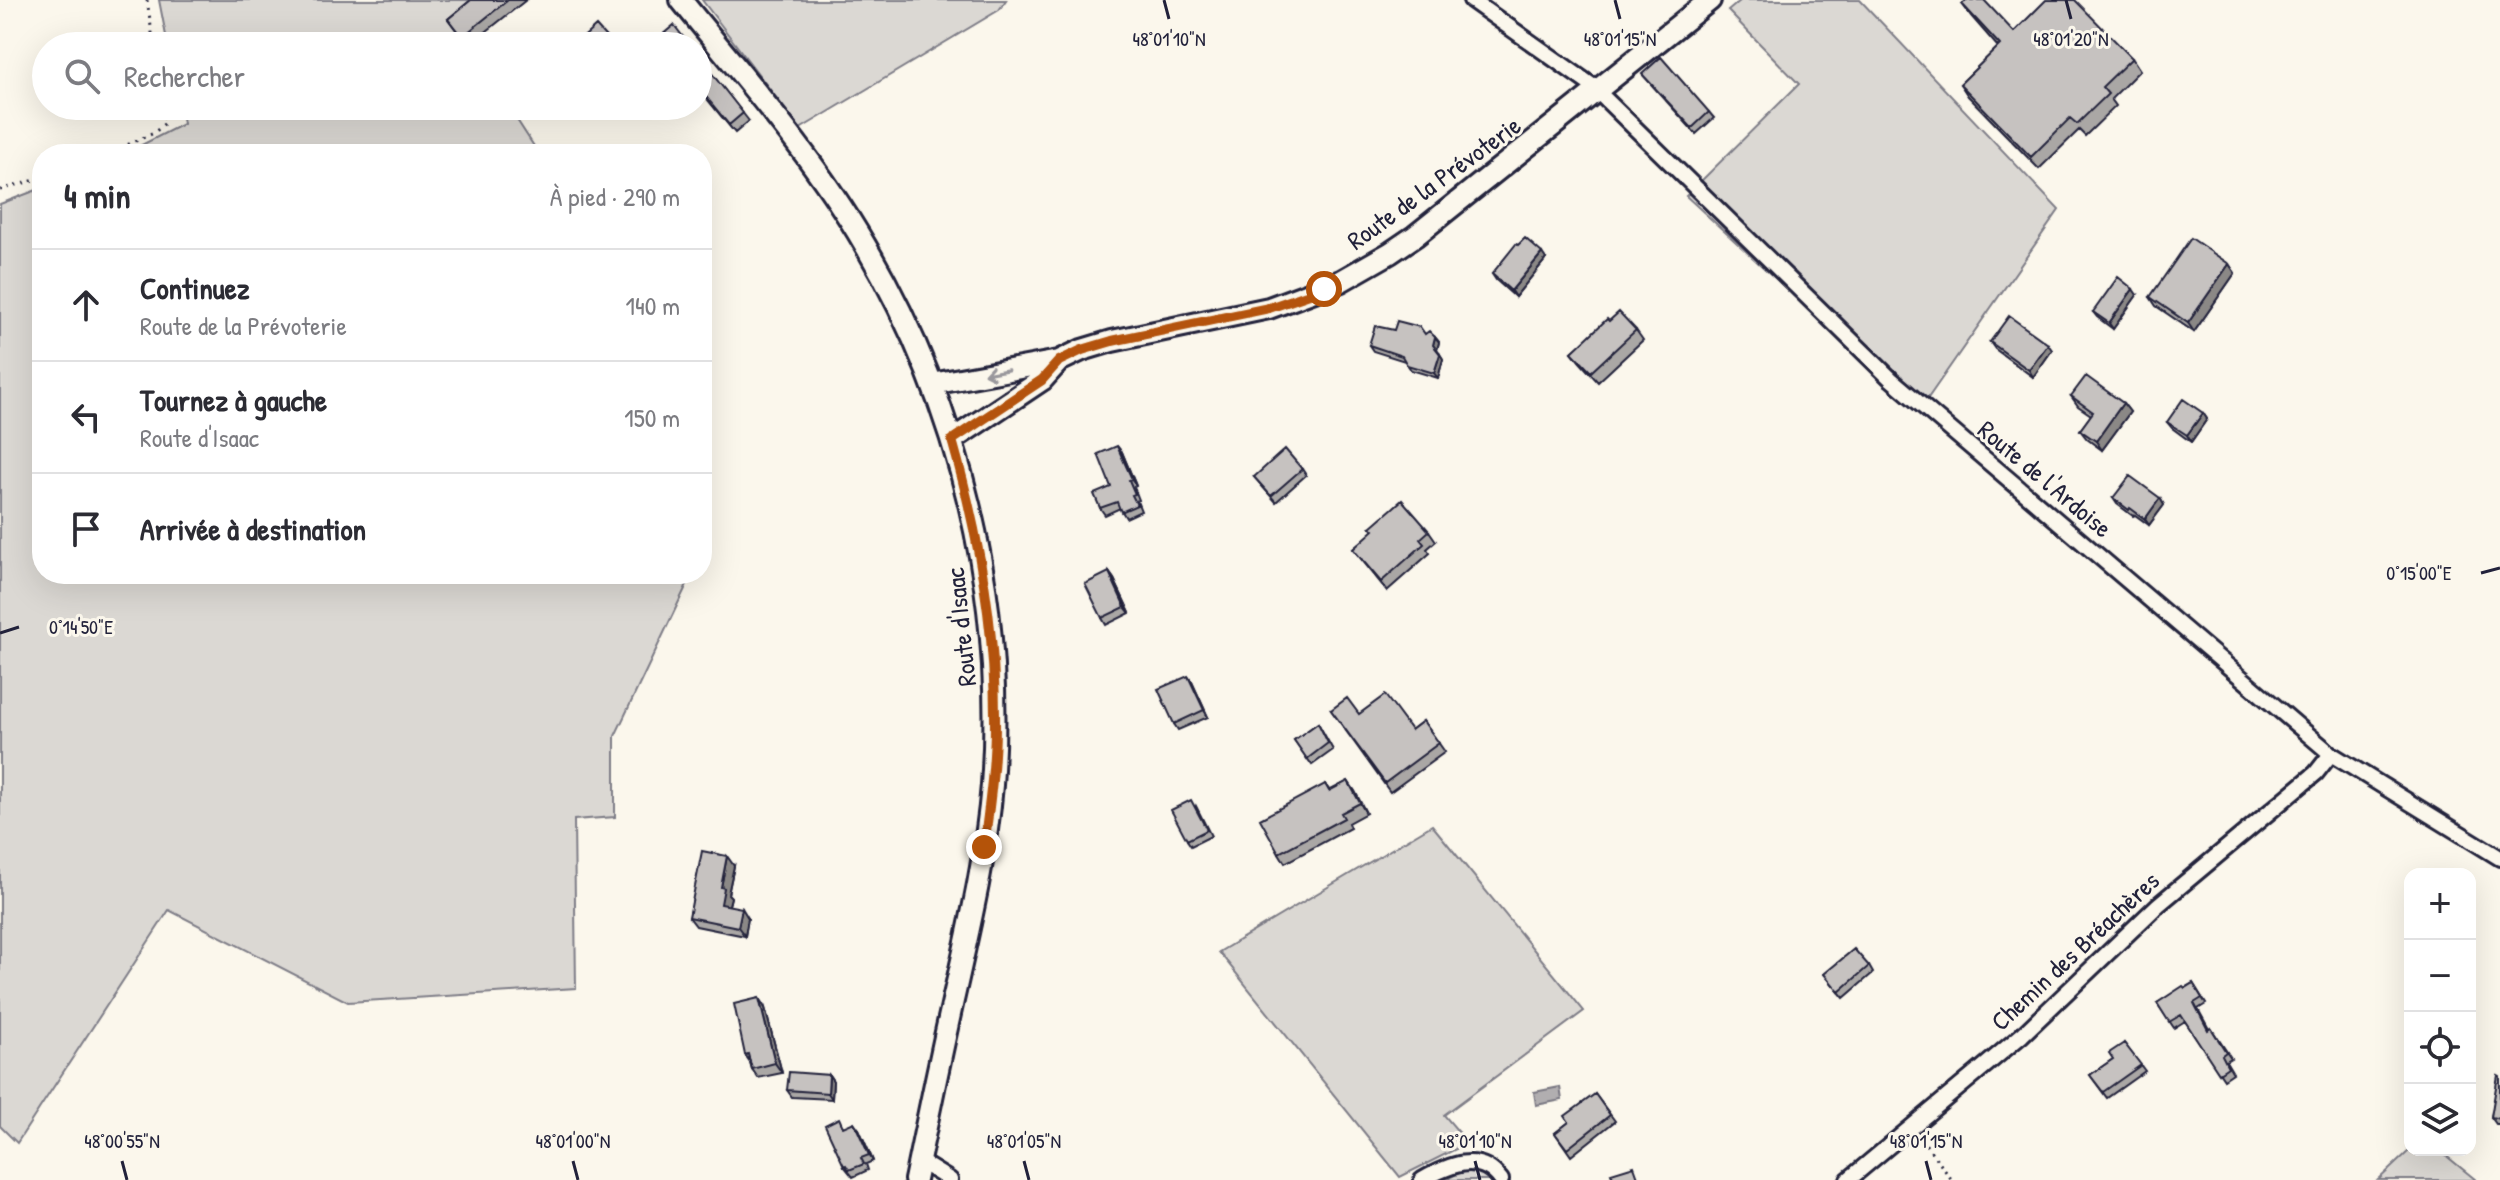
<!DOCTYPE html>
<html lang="fr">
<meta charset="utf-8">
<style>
body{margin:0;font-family:"Patrick Hand",sans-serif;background:#f2f2f3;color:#2b2b33}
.controls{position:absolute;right:24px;bottom:24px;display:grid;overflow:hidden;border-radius:16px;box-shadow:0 8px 32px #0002}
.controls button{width:72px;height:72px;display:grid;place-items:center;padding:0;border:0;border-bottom:2px solid #e1e1e2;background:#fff;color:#2b2b33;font:40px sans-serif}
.stop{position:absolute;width:24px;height:24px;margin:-18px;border:6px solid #b45309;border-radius:50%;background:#fff}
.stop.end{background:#b45309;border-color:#fff;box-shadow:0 2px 8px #0008}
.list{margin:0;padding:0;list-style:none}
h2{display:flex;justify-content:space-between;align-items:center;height:104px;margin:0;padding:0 32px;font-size:34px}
h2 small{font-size:26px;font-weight:400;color:#7c7c81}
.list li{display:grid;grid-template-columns:52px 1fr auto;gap:24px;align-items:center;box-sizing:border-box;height:112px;padding:0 32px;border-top:2px solid #e1e1e2}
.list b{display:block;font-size:30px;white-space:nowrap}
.list p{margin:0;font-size:26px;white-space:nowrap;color:#7c7c81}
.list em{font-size:26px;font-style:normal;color:#7c7c81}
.icon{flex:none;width:44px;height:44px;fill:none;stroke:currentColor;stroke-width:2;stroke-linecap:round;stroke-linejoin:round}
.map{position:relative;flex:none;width:2500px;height:1180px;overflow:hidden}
.search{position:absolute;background:#fff;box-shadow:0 8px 32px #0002;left:32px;top:32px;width:680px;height:88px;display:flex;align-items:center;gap:20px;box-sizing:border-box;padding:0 28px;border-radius:44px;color:#7c7c81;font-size:30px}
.panel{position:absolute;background:#fff;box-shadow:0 8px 32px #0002;left:32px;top:144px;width:680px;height:440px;border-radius:32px}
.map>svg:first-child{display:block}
.green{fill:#dbd8d3;stroke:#7e7d87;stroke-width:2}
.water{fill:#b1aeb0;stroke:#787681;stroke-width:2}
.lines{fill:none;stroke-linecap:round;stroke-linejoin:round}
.street-casing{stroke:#22223b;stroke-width:20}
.secondary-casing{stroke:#22223b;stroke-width:26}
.path{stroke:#22223b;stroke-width:3;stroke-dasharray:2 6;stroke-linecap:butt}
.street{stroke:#fbf7ec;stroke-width:14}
.secondary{stroke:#fbf7ec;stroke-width:20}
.wall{fill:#aaa7a5;stroke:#22223b;stroke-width:2}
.shaded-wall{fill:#8b8886;stroke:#22223b;stroke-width:2}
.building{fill:#c6c2c0;stroke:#22223b;stroke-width:2}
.oneway{stroke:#99979c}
.route{stroke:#b45309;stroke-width:10}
.ticks{fill:none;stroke:#22223b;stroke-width:3}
.labels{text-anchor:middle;stroke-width:6;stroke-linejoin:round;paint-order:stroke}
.street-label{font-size:26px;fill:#22223b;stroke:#fbf7ec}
.ticks-label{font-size:20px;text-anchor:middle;fill:#22223b;stroke:#fbf7ec;stroke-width:6;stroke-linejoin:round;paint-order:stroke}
</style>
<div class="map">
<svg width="2500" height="1180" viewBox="0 0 2500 1180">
<rect width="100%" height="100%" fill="#fbf7ec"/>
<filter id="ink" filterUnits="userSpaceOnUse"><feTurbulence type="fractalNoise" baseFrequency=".0125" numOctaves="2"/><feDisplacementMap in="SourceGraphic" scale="16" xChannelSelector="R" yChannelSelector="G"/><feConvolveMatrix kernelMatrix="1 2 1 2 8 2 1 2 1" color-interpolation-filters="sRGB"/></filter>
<g filter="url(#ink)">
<path class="green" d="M 159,0 L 485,0 L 454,24 L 468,46 L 168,46 Z
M 702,0 L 1006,0 L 999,10 L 800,129 Z
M 1741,0 L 1860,0 L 2059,210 L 1919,411 L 1686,196 L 1799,84 L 1728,11 Z
M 180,106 L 508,106 L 539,154 L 124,154 L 183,124 Z
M 42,188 L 42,574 L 692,574 L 615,736 L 615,817 L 574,820 L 576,988 L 348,1002 L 169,910 L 17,1143 L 0,1126 L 0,204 Z
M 1432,825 L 1584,1011 L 1444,1115 L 1468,1143 L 1400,1177 L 1219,952 Z
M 2410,1150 L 2439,1150 L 2476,1180 L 2378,1180 Z
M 1466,1169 L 1486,1175 L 1490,1180 L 1445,1180 Z"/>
<path class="water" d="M 1560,1087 L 1562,1100 L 1536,1105 L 1534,1092 Z"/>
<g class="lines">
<g class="street-casing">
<path id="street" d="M 1471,0 L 1591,85 L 1891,379 L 2304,731 L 2331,754 L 2500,858
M 919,1161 L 950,1180
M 1422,1180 C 1447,1166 1479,1150 1501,1180
M 1848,1180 L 2022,1035 L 2158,905 L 2316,773 L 2331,754"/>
</g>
<g class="secondary-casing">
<path id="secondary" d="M 681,0 C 745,79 814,157 865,245 C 960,407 1006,598 992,785 C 986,859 968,933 952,1005 C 939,1063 927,1122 915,1180
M 932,384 L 1059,361 L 1082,350 L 1112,341 L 1269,308 L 1341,281 L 1390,253 L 1415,236 L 1710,0
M 952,440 L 1042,380 L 1059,361"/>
</g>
<path class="path" d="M 147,0 L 154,46
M 106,154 L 154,133 L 165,123 L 163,106
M 0,190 L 42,178
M 1921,1138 L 1952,1180"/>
<use href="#street" class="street"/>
<use href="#secondary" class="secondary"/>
</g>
<path class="wall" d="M 471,0 L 526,0 L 468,46 L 448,19 Z
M 1962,4 L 2014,32 L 2132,58 L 2140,70 L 2111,99 L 2116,106 L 2085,136 L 2079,130 L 2039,169 L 1968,96 L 1960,84 L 1998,47 L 1971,16 Z
M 698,56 L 749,121 L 735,133 L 698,88 Z
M 1642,74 L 1709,112 L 1714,118 L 1696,134 Z
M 1518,245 L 1546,259 L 1515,297 L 1496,280 L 1492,274 Z
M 2229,264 L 2235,273 L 2194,332 L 2156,306 L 2150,297 Z
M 2137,295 L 2113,329 L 2097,317 L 2093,312 Z
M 1609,321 L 1636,330 L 1643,340 L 1598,382 L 1579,361 L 1572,352 Z
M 1394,330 L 1425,334 L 1435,337 L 1439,342 L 1437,350 L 1443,359 L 1438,378 L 1411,370 L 1405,361 L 1373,351 L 1369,345 Z
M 1990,342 L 2052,350 L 2033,377 L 1995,349 Z
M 2071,396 L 2123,403 L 2130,412 L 2102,450 L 2087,439 L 2080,430 L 2091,415 L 2078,406 Z
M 2203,413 L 2207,419 L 2191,442 L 2172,428 L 2167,422 Z
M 1122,452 L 1136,486 L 1134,487 L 1139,500 L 1137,501 L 1141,511 L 1126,518 L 1120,508 L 1105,515 L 1100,508 L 1111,487 Z
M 1302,469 L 1306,475 L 1276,502 L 1254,477 Z
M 2113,498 L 2160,498 L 2164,505 L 2149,525 L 2135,515 L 2133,516 L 2117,504 Z
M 1371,527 L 1429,531 L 1436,541 L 1427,549 L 1430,553 L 1387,591 L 1353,549 L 1374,531 Z
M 1109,572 L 1114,579 L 1130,613 L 1106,625 L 1102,618 Z
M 1192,682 L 1208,717 L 1178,730 L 1174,724 Z
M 1331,710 L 1359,714 L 1411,730 L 1423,721 L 1445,752 L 1390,792 Z
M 1318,723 L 1333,750 L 1312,765 L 1294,740 Z
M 1348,781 L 1366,813 L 1348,823 L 1350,828 L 1285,863 L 1279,853 L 1325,784 L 1330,791 Z
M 1196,806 L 1211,836 L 1191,846 L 1187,840 Z
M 734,866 L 728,894 L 731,897 L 729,905 L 748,918 L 745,936 L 696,926 L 689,917 Z
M 1869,966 L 1873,973 L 1844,998 L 1824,974 Z
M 2193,983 L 2206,1004 L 2198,1009 L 2209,1029 L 2211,1028 L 2231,1058 L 2226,1061 L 2233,1073 L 2224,1079 L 2185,1021 L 2174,1028 L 2157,1003 Z
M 765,1008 L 782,1073 L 758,1078 L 752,1069 L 750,1062 L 745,1055 Z
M 2124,1043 L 2145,1071 L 2107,1098 L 2090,1075 L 2113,1059 Z
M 829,1075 L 833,1081 L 832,1099 L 792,1097 L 787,1090 Z
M 2500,1076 L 2500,1124 L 2496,1124 L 2491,1117 Z
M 1595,1094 L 1615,1121 L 1571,1156 L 1555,1133 L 1569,1122 Z
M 845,1127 L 859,1129 L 873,1161 L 866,1164 L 868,1170 L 853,1177 L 844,1166 Z"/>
<path class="shaded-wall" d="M 1542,253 L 1546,259 L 1515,297 L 1511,291 Z
M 2229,264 L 2235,273 L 2194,332 L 2188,323 Z
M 2133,289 L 2137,295 L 2113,329 L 2109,323 Z
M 1435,337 L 1439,342 L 1437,350 L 1433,345 Z
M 2048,344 L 2052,350 L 2033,377 L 2029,370 Z
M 1440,354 L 1443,359 L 1438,378 L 1434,373 Z
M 2123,403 L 2130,412 L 2102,450 L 2096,441 Z
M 2203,413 L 2207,419 L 2191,442 L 2187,435 Z
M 1117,446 L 1122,452 L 1136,486 L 1132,479 Z
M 2160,498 L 2164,505 L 2149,525 L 2145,519 Z
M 1109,572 L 1114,579 L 1130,613 L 1125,607 Z
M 1188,676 L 1192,682 L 1208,717 L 1204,710 Z
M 1348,781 L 1355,791 L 1366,813 L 1360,803 Z
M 727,856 L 734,866 L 728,894 L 731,897 L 727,913 L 721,904 L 721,887 Z
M 742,908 L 748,918 L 745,936 L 738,927 Z
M 759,998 L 765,1008 L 782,1073 L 775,1063 Z
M 829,1075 L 833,1081 L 832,1099 L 828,1093 Z
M 854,1122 L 859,1129 L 873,1161 L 869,1155 Z"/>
<path class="building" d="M 471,0 L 508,0 L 462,37 L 448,19 Z
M 1967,0 L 1984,0 L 2014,32 L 2046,0 L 2075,0 L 2132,58 L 2102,87 L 2108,94 L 2077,124 L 2070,118 L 2031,157 L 1960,84 L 2000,45 L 1962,4 Z
M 674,25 L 690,46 L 649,46 Z
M 596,26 L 614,46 L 583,46 L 579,41 Z
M 698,56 L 743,113 L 729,125 L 698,87 Z
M 1661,57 L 1709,112 L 1692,128 L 1642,74 Z
M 1525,238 L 1542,253 L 1511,291 L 1492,274 L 1516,244 L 1518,245 Z
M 2191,238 L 2229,264 L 2188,323 L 2150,297 Z
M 2118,277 L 2133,289 L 2109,323 L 2093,312 Z
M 1619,312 L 1636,330 L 1591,372 L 1572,352 L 1607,319 L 1609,321 Z
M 2009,316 L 2048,344 L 2029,370 L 1990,342 Z
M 1397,321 L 1420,327 L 1425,334 L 1429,331 L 1435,337 L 1433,345 L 1440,354 L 1434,373 L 1407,365 L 1402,356 L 1369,345 L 1375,326 L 1394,330 Z
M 2086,376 L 2123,403 L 2096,441 L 2080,430 L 2093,412 L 2071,396 Z
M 2183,399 L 2203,413 L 2187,435 L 2167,422 Z
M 1117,446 L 1132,479 L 1129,480 L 1135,494 L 1132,495 L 1137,505 L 1121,512 L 1117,502 L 1100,508 L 1094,494 L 1111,487 L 1098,454 Z
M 1285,449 L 1302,469 L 1271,496 L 1254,477 Z
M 2130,476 L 2160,498 L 2145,519 L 2130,508 L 2129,510 L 2113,498 Z
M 1402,500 L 1429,531 L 1420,539 L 1424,544 L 1381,582 L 1353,549 L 1374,530 L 1371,527 Z
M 1109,572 L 1125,607 L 1102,618 L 1085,584 Z
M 1188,676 L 1204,710 L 1174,724 L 1158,689 Z
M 1385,695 L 1411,730 L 1423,721 L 1439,743 L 1385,783 L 1331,710 L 1347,698 L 1359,714 Z
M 1318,723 L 1328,743 L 1307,759 L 1294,740 Z
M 1348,781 L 1360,803 L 1341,813 L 1344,818 L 1279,853 L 1260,819 L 1325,784 L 1329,791 Z
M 1191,800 L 1207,830 L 1187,840 L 1171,810 Z
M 702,851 L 727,856 L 721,887 L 724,888 L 721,904 L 742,908 L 738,927 L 689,917 Z
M 1854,949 L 1869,966 L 1839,992 L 1824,974 Z
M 2193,983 L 2202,998 L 2194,1003 L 2208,1030 L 2211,1028 L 2226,1052 L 2222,1055 L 2228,1067 L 2219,1073 L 2181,1015 L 2169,1022 L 2157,1003 L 2183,986 L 2185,988 Z
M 759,998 L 775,1063 L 752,1069 L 748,1054 L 745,1055 L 734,1004 Z
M 2124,1043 L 2141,1065 L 2103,1092 L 2090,1075 L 2113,1059 L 2109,1053 Z
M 789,1072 L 829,1075 L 828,1093 L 787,1090 Z
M 2498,1075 L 2500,1076 L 2500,1119 L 2491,1117 Z
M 1595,1094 L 1610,1115 L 1567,1149 L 1555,1133 L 1569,1122 L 1565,1116 Z
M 839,1118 L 843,1127 L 854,1122 L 869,1155 L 861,1158 L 864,1164 L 849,1170 L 846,1165 L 844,1166 L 825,1125 Z
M 1634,1166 L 1639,1180 L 1603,1180 L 1613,1177 L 1611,1173 Z"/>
<defs><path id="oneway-shaft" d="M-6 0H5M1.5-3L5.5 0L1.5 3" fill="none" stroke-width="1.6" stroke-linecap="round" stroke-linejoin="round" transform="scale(2)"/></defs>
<use class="oneway" href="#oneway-shaft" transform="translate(996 372) rotate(170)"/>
</g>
<g class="lines" filter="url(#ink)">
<path class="route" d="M 984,847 C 989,807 995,766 995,725 C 996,628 978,532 952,440 L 1042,380 L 1059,361 L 1082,350 L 1112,341 L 1269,308 L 1324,289"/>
</g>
<path class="ticks" d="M 1164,0 L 1169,19M 1615,0 L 1620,19M 2066,0 L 2071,19M 2481,573 L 2500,568M 0,633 L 19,627M 122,1161 L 127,1180M 573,1161 L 578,1180M 1024,1161 L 1029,1180M 1475,1161 L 1480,1180M 1926,1161 L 1931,1180"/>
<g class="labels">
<g class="street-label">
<text transform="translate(1434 183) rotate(-36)" y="9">Route de la Prévoterie</text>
<text transform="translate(2045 479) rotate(40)" y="9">Route de l'Ardoise</text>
<text transform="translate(961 627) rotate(-96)" y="9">Route d'Isaac</text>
<text transform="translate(2075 951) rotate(-43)" y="9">Chemin des Bréachères</text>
</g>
</g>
<g class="ticks-label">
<text x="1169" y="46">48°01'10"N</text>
<text x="1620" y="46">48°01'15"N</text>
<text x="2071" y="46">48°01'20"N</text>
<text x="2419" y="580">0°15'00"E</text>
<text x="81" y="634">0°14'50"E</text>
<text x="122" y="1148">48°00'55"N</text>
<text x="573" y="1148">48°01'00"N</text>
<text x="1024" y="1148">48°01'05"N</text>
<text x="1475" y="1148">48°01'10"N</text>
<text x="1926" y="1148">48°01'15"N</text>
</g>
</svg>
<div class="controls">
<button>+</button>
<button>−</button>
<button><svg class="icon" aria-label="locate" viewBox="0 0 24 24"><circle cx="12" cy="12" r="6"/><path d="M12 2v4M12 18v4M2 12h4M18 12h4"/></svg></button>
<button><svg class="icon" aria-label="layers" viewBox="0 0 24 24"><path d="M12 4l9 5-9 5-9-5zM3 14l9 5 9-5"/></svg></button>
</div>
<div class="stop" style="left:1324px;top:289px"></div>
<div class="stop end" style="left:984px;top:847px"></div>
<div class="search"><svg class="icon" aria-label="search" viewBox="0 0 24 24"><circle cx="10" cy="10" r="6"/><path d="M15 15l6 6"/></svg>Rechercher</div>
<section class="panel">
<h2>4 min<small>À pied · 290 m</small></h2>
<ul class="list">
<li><svg class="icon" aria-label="ahead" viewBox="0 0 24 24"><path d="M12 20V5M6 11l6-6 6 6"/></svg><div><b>Continuez</b><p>Route de la Prévoterie</p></div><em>140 m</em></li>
<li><svg class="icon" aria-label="left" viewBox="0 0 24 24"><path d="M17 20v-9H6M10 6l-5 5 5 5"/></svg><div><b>Tournez à gauche</b><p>Route d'Isaac</p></div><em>150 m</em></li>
<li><svg class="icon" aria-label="arrive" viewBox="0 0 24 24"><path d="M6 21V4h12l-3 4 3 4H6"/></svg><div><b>Arrivée à destination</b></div></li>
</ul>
</section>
</div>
